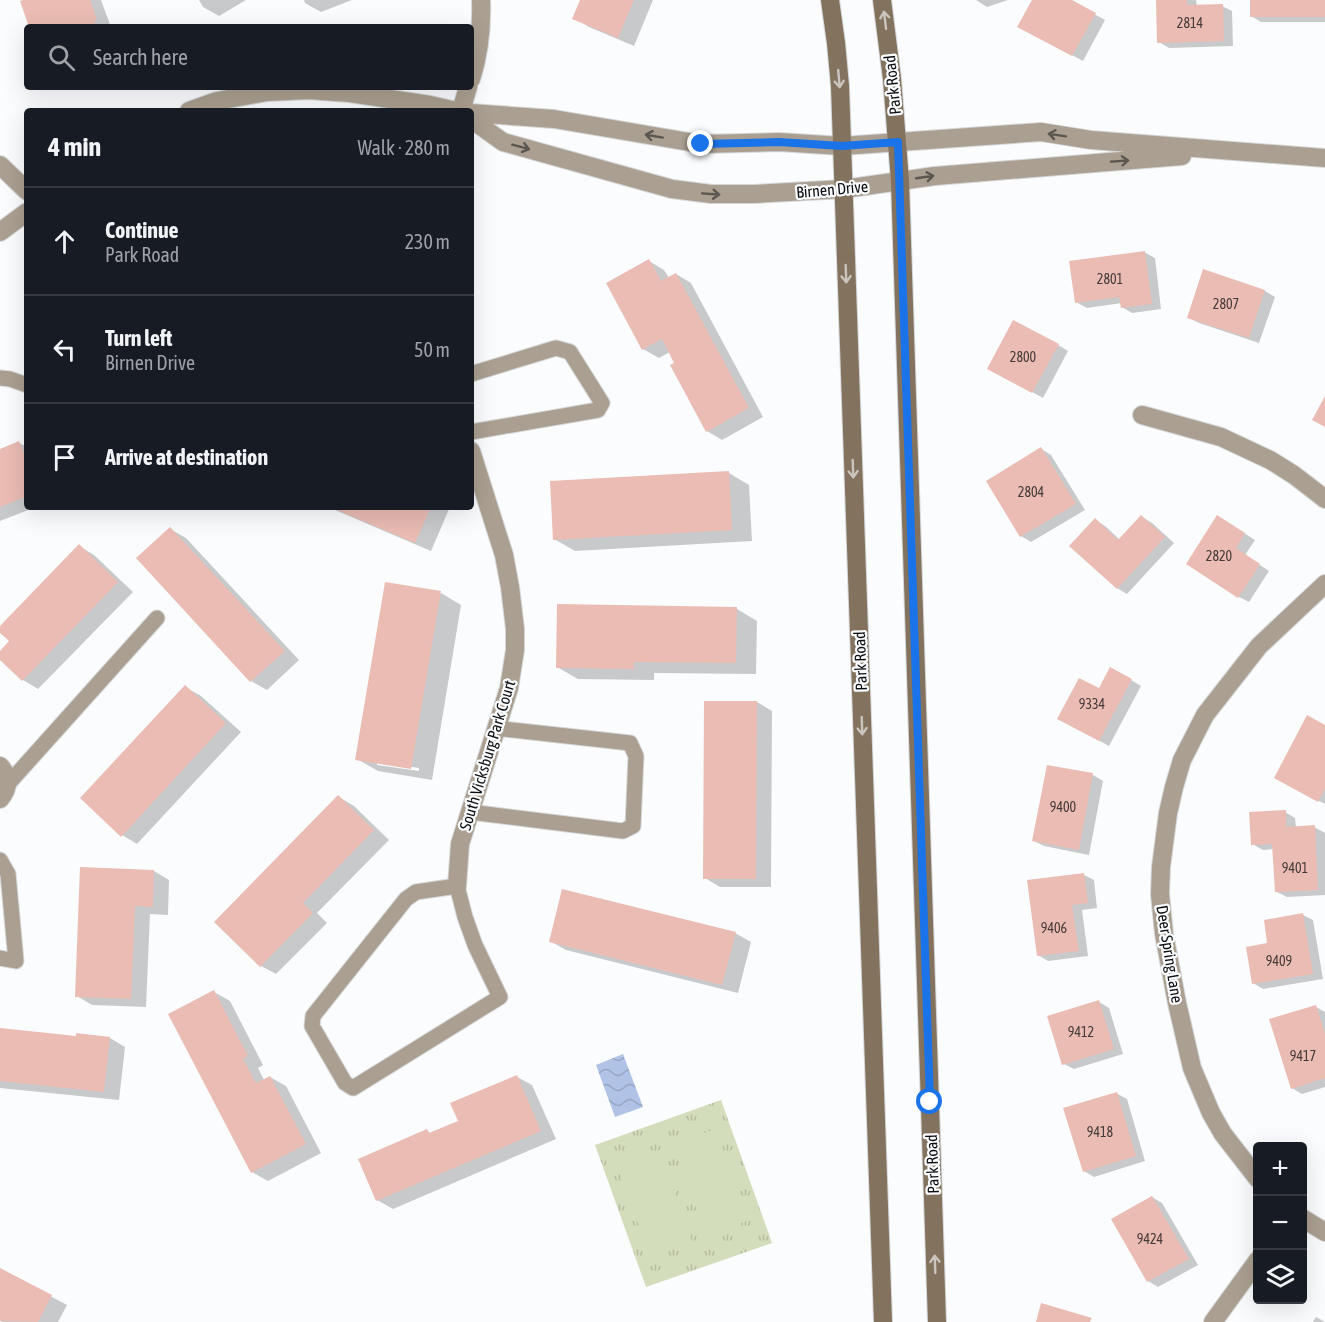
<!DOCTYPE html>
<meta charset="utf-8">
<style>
body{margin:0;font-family:"Asap Condensed",sans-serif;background:#242831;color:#f1f3f6}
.controls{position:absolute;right:18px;bottom:18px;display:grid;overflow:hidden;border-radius:6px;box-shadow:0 6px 24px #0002}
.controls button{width:54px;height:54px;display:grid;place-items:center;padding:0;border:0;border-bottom:2px solid #363941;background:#171b24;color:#f1f3f6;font:30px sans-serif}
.stop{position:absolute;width:18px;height:18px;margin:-14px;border:4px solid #1a73e8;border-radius:50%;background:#fff}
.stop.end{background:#1a73e8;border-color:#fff;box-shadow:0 2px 6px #0008}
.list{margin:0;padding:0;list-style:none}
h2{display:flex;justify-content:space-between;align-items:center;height:78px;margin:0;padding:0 24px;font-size:26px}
h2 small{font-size:20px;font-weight:400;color:#9ea1a6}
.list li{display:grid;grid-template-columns:39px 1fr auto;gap:18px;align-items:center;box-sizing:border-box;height:108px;padding:0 24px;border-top:2px solid #363941}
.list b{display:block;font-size:22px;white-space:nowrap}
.list p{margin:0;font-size:20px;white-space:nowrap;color:#9ea1a6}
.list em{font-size:20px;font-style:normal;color:#9ea1a6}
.icon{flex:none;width:33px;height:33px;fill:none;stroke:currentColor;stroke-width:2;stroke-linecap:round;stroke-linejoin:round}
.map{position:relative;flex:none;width:1325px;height:1322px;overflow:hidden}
.search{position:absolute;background:#171b24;box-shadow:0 6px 24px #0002;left:24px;top:24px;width:450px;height:66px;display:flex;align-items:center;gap:15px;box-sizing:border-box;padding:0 21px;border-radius:6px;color:#9ea1a6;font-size:22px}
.panel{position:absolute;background:#171b24;box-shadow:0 6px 24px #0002;left:24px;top:108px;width:450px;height:402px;border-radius:6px}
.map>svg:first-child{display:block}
.park{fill:url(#park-tufts)}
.garden{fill:#d4ddbb}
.water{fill:url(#water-waves)}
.shadow{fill:#0003;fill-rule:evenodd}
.building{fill:#eabcb3}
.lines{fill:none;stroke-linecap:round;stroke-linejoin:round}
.lane-casing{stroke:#d4d6d8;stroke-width:17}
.street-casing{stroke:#d4d6d8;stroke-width:20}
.secondary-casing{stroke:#d4d6d8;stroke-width:20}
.lane{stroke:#aa9f90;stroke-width:15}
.street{stroke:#aa9f90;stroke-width:18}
.secondary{stroke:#83725e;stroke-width:18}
.oneway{stroke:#cac5be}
.oneway2{stroke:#5c5650}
.route{stroke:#1a73e8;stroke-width:8}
.labels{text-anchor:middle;stroke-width:4.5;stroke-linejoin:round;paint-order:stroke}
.number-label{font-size:14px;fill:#443a39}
.street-label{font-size:16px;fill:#0d0e10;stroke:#fafcfe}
</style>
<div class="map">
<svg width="1325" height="1322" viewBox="0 0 1325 1322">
<defs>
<pattern id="park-tufts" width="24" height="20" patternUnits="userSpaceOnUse" patternTransform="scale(1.5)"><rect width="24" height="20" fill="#d4ddbb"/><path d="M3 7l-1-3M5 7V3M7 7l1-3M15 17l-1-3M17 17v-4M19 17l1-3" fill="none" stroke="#b5bca0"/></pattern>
<pattern id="water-waves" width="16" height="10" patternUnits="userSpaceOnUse" patternTransform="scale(1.5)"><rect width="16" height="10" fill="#b0c3e6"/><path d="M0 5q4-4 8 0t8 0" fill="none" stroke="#96a6c4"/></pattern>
</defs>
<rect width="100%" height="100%" fill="#fafcfe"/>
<path class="park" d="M 721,1100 L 772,1243 L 646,1287 L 595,1145 Z"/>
<path class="garden" d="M 716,1129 L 749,1220 L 706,1236 L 673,1144 Z
M 660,1150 L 692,1241 L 650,1257 L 617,1165 Z"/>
<path class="water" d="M 623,1054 L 643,1107 L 615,1117 L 596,1065 Z"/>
<path class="shadow" d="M 28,0 L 101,0 L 111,27 L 31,27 Z
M 199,0 L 246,0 L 219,16 L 203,7 Z
M 304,0 L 352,0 L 321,12 L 305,3 Z
M 581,0 L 653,0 L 634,46 L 589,27 L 574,18 Z
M 976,0 L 1008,0 L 987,7 Z
M 1034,0 L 1069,0 L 1105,20 L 1083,61 L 1029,32 Z
M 1157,0 L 1196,0 L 1197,6 L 1222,6 L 1232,11 L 1233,46 L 1169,48 L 1159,42 Z
M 1251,0 L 1325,0 L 1325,22 L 1261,22 L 1251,16 Z
M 1144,252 L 1155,258 L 1161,309 L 1132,313 L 1122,307 L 1122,303 L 1087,308 L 1076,302 Z
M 649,261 L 664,270 L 669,278 L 676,274 L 691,283 L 763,417 L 722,440 L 707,431 L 670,352 L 659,358 L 643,349 Z
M 1204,271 L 1265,291 L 1275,297 L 1259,343 L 1199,323 L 1189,318 Z
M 1058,345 L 1068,351 L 1043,398 L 999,374 Z
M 19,443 L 27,447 L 27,507 L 36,507 L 0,521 L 0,450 Z
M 1041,449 L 1051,455 L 1085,510 L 1031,542 L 1021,536 L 988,481 Z
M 729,473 L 749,485 L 752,541 L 575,551 L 554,539 Z
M 328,507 L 450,507 L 431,551 Z
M 1142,517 L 1152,523 L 1174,543 L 1127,594 L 1117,588 L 1095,520 L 1105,526 L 1120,540 Z
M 1228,523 L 1255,540 L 1245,555 L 1269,571 L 1249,602 L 1239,597 Z
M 170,529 L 186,538 L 299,660 L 267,690 L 251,681 L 138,558 Z
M 79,546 L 94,555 L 133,592 L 38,689 L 23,680 L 0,658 L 0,653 L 11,641 L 0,631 L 0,628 Z
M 441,593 L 461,605 L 432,780 L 378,771 L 357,759 ZM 377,762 L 419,768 L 419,771 L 377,765 Z
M 737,609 L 757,621 L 756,674 L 654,673 L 654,680 L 578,679 L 557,667 Z
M 1131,680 L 1141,686 L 1109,746 L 1069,724 Z
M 185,687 L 201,696 L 241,732 L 137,844 L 122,835 Z
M 757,702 L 772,711 L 771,887 L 720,887 L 705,878 Z
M 1325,726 L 1325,804 L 1286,784 Z
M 1093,775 L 1103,781 L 1089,855 L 1044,846 L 1034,841 Z
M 339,797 L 354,806 L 389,840 L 317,913 L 327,923 L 276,974 L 261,966 Z
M 1285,812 L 1295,818 L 1296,828 L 1314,827 L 1325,833 L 1325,895 L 1287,897 L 1277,892 L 1274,849 L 1263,850 L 1252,844 Z
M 154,871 L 169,880 L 168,915 L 150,914 L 146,1007 L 92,1005 L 77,996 Z
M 1084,875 L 1094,880 L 1097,908 L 1082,910 L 1088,956 L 1048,961 L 1038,955 Z
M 1303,915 L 1313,920 L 1323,979 L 1263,989 L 1253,983 L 1269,945 Z
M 735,933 L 751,942 L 738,993 L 566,950 L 550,941 Z
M 214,992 L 230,1001 L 263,1065 L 258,1068 L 264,1080 L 270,1077 L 286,1086 L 321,1153 L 268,1181 L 252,1172 Z
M 1099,1002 L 1109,1008 L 1123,1054 L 1074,1069 L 1064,1064 Z
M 1316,1007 L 1325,1012 L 1325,1087 L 1302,1094 L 1292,1088 Z
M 0,1029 L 78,1037 L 110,1038 L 125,1047 L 119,1100 L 0,1088 Z
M 517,1077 L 532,1085 L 556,1139 L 393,1209 L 377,1200 L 427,1131 L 431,1134 L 460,1122 Z
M 1116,1093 L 1127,1099 L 1145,1161 L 1094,1177 L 1084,1171 Z
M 1152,1197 L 1162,1203 L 1198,1265 L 1158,1287 L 1148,1281 Z
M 0,1269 L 67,1305 L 58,1322 L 3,1322 L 0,1321 Z
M 1316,1317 L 1325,1322 L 1313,1322 Z"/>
<path class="building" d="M 23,0 L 90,0 L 97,20 L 94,21 L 96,27 L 29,27 L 20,1 Z
M 580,0 L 634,0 L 618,38 L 572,19 Z
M 1032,0 L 1072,0 L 1096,13 L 1072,56 L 1017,27 Z
M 1156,0 L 1187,0 L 1187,5 L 1223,4 L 1224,41 L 1157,43 Z
M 1250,0 L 1325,0 L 1325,17 L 1250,17 Z
M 1145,251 L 1152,304 L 1121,308 L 1119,297 L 1075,303 L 1069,261 Z
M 649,259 L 661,281 L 676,273 L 749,408 L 706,432 L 670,365 L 674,363 L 662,339 L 642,350 L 606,283 Z
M 1203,269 L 1265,290 L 1249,338 L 1187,318 Z
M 1013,320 L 1059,344 L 1032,393 L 987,369 Z
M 1325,396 L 1325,427 L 1312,420 Z
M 19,441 L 27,461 L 27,496 L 0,507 L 0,449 Z
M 1041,447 L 1076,504 L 1020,537 L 986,481 Z
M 729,471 L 732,530 L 553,540 L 550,481 Z
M 330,507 L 431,507 L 415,543 Z
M 1141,515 L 1165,537 L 1117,589 L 1069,546 L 1095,518 L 1118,540 Z
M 1217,515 L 1245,533 L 1236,548 L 1260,564 L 1238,598 L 1186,564 Z
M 170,527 L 285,651 L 250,682 L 136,558 Z
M 79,544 L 118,582 L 22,681 L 0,660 L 0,651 L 9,641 L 0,633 L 0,626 Z
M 385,582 L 441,591 L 411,769 L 355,760 Z
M 557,604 L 737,607 L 736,663 L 634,662 L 634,669 L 556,668 Z
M 1110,667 L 1132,679 L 1099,741 L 1057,719 L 1079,678 L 1099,688 Z
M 185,685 L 226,723 L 121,837 L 80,798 Z
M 704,701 L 757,701 L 756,879 L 703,879 Z
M 1307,715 L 1325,725 L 1325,789 L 1318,802 L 1274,778 Z
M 1047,765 L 1093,773 L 1079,850 L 1032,841 Z
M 338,795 L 374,830 L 303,903 L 313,913 L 260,967 L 214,922 Z
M 1286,810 L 1286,827 L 1315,825 L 1318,890 L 1275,892 L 1272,844 L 1251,845 L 1249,812 Z
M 80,867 L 154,870 L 153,907 L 135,906 L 131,999 L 75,997 Z
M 1084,873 L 1088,903 L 1072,905 L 1079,951 L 1037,956 L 1027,880 Z
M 562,889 L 736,932 L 722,985 L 549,942 Z
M 1303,913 L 1313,974 L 1252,984 L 1246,947 L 1267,943 L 1264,920 Z
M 214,990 L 248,1056 L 243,1059 L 256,1083 L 270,1076 L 306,1144 L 251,1173 L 168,1014 Z
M 1099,1000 L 1114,1049 L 1062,1065 L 1047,1016 Z
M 1316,1005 L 1325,1034 L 1325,1078 L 1291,1089 L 1269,1019 Z
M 0,1028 L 76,1036 L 76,1033 L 110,1037 L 104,1092 L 0,1081 Z
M 517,1075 L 541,1131 L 376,1201 L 358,1159 L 427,1129 L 429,1133 L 458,1121 L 450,1103 Z
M 1117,1092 L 1136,1156 L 1083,1172 L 1063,1108 Z
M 1152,1196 L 1189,1259 L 1147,1282 L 1111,1219 Z
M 0,1268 L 52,1295 L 38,1322 L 0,1321 Z
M 1041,1303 L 1092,1318 L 1090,1322 L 1036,1322 Z"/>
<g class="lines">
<g class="lane-casing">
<path id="lane" d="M 471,374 L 556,348 L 570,352 L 602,403 L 598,410 L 471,432
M 0,378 L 10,379 L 27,385
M 8,784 L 157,618
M 470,812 L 623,831 L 633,826 L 636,756 L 630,743 L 504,729 L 496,729
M 0,860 L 8,874 L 16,961 L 0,958
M 457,886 L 465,917 L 475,945 L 500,997 L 353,1088 L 345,1083 L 312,1026 L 313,1016 L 406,899 L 416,892 Z"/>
</g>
<g class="street-casing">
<path id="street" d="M 471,79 C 479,54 482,26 481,0
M 189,111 L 217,101 L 267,92 L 309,90 L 350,93 L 430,105 L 456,111
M 461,111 L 468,87
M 471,113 L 554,119 L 701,144 L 779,142 L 842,146 L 1041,132 L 1091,140 L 1325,158
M 471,119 L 503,142 L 672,189 L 711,194 L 754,194 L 844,189 L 935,176 L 1182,156
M 0,165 L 27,191
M 0,232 L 27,212
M 1142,415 L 1221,437 L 1270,460 L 1294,475 L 1325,499
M 0,766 C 10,777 9,788 0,799
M 457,886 L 460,844 L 509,688 L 515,650 L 515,629 L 510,587 L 504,555 L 471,451
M 1258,1179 L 1223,1134 L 1211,1113 L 1192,1068 L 1177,1003 L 1164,934 L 1160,894 L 1161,867 L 1168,813 L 1174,787 L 1182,760 L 1205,715 L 1259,646 L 1325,584
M 1302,1218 L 1325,1232
M 1213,1322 L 1258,1260"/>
</g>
<g class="secondary-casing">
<path id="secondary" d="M 830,0 L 836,43 L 840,86 L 883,1322
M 882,0 L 892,79 L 900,181 L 937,1322"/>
</g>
<use href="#lane" class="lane"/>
<use href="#street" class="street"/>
<use href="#secondary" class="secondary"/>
</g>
<defs><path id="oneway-shaft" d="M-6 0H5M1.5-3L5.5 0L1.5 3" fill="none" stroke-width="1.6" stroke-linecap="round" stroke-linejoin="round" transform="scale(1.5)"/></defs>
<g class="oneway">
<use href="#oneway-shaft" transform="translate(885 20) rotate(-97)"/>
<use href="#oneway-shaft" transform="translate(839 79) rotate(85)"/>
<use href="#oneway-shaft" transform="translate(846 274) rotate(88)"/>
<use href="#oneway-shaft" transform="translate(853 469) rotate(88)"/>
<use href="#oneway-shaft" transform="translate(862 726) rotate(88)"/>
<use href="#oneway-shaft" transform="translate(935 1264) rotate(-92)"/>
</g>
<g class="oneway2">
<use href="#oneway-shaft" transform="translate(1057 135) rotate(-171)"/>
<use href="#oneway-shaft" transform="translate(654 136) rotate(-170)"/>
<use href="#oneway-shaft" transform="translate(521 147) rotate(15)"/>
<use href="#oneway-shaft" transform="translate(1120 161) rotate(-4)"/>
<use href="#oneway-shaft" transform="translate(925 177) rotate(-8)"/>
<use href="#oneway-shaft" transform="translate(711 194) rotate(4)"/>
</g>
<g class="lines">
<path class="route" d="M 701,144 L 779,142 L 842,146 L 898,142 L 930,1102"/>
</g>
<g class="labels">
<g class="number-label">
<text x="1190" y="28">2814</text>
<text x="1110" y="284">2801</text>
<text x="1226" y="309">2807</text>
<text x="1023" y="362">2800</text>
<text x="1031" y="497">2804</text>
<text x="1219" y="561">2820</text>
<text x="1092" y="709">9334</text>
<text x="1063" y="812">9400</text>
<text x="1295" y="873">9401</text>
<text x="1054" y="933">9406</text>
<text x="1279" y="966">9409</text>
<text x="1081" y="1037">9412</text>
<text x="1303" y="1061">9417</text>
<text x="1100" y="1137">9418</text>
<text x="1150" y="1244">9424</text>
</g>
<g class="street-label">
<text transform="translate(892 85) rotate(-96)" y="6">Park Road</text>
<text transform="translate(832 189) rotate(-5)" y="6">Birnen Drive</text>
<text transform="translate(860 661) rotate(-92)" y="6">Park Road</text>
<text transform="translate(487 755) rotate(-73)" y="6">South Vicksburg Park Court</text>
<text transform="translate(1170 954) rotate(81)" y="6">Deer Spring Lane</text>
<text transform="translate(932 1164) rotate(-92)" y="6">Park Road</text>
</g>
</g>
</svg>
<div class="controls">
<button>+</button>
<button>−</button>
<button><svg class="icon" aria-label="layers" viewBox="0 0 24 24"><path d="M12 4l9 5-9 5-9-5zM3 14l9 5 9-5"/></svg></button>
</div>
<div class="stop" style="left:930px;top:1102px"></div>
<div class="stop end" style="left:701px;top:144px"></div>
<div class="search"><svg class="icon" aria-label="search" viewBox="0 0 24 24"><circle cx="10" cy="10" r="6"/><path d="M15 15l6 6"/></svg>Search here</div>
<section class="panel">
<h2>4 min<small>Walk · 280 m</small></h2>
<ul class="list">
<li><svg class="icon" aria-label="ahead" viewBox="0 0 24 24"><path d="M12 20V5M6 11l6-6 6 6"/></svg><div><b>Continue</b><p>Park Road</p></div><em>230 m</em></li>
<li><svg class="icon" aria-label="left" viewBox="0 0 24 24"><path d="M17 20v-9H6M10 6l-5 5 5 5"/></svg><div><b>Turn left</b><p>Birnen Drive</p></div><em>50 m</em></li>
<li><svg class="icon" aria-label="arrive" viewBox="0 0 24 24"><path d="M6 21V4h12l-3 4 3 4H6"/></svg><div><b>Arrive at destination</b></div></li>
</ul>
</section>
</div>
